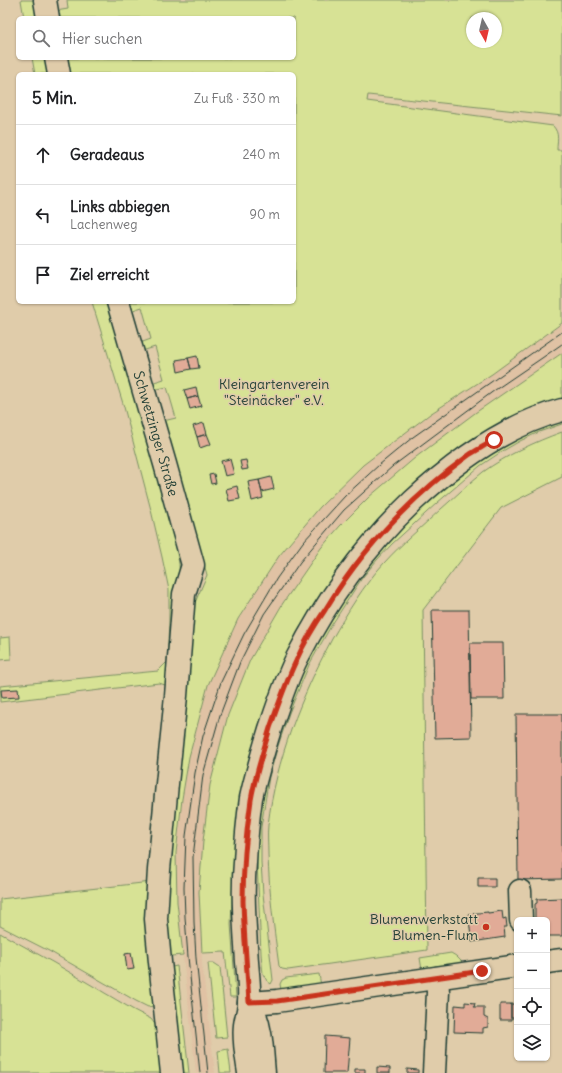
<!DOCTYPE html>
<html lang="de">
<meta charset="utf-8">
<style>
body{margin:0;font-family:Delius,sans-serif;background:#f6f6f6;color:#202124}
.controls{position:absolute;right:12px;bottom:12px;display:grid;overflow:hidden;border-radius:6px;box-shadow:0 1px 3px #0004}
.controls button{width:36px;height:36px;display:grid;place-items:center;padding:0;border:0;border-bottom:1px solid #e0e0e0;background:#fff;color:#202124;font:20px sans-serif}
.compass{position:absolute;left:466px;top:12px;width:36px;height:36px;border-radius:50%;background:#fff;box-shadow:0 1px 3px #0004;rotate:172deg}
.stop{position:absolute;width:12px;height:12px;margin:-9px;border:3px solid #c8321e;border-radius:50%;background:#fff}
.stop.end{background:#c8321e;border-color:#fff;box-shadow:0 1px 4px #0008}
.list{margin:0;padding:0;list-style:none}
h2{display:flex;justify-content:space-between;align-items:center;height:52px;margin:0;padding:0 16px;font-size:17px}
h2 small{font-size:13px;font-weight:400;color:#757577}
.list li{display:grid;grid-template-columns:26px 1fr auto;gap:12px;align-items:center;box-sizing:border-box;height:60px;padding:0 16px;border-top:1px solid #e0e0e0}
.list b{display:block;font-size:15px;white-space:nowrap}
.list p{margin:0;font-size:13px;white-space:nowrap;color:#757577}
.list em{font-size:13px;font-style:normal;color:#757577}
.icon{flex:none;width:22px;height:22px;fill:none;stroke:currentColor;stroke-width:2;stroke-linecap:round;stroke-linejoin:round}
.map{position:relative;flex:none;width:562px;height:1073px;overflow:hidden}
.search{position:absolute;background:#fff;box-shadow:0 1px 3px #0004;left:16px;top:16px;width:280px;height:44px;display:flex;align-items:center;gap:10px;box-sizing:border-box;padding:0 14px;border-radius:6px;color:#757577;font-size:15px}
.panel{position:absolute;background:#fff;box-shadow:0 1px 3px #0004;left:16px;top:72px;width:280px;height:232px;border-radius:6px}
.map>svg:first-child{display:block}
.built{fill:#e0c2a4}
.green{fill:#d7e295;stroke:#7b9064;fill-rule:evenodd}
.building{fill:#e1ab97;stroke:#1f3d34}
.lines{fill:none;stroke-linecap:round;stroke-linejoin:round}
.minor-casing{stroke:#1f3d34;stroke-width:25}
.minor{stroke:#e0ccaa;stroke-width:22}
.tram{stroke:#1f3d34;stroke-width:1}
.route{stroke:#c8321e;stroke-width:5}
.poi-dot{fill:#c8321e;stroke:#e0ccaa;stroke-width:1.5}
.labels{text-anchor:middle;stroke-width:3;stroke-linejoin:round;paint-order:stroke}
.park-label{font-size:14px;fill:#284539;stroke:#e0ccaa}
.street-label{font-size:14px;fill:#1f3d34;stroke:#e0ccaa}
.poi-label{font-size:14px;fill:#1f3d34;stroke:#e0ccaa;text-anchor:end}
</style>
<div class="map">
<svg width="562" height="1073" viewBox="0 0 562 1073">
<rect width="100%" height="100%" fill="#e0ccaa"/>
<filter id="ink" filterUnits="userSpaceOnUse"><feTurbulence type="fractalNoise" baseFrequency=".025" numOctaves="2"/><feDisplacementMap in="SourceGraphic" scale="8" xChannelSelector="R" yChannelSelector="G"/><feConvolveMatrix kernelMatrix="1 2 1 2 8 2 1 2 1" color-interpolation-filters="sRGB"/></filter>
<g filter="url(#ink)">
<path class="built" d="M 562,323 L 562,353 L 416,457 L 369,497 L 340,526 L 321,548 L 283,603 L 250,660 L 228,715 L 210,785 L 199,892 L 202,963 L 215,1073 L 196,1073 L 177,902 L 176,853 L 182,799 L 189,757 L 208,685 L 238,620 L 279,556 L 320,507 L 363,465 L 430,414 L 492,374 Z"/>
<path class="green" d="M 21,0 L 35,0 L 38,18 L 24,18 Z
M 67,0 L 562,0 L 562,116 L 368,95 L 367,101 L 553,126 C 560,134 557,140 557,150 L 562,150 L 562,323 L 492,374 L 430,414 L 363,465 L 320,507 L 279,556 L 238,619 L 208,685 L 189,757 L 182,799 L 176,853 L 177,902 L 183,955 L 171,956 L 168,955 L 163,916 L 190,614 L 207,575 L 179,472 L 163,421 L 176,418 L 167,387 L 153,390 L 151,383 L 164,379 L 155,347 L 142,351 L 140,343 L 151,339 L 142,307 L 130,311 L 127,303 L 130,302 L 294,302 L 294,74 L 68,74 L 65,58 L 294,58 L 294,18 L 57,18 L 56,11 L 68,9 ZM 472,18 L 496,18 L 496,42 L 472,42 Z
M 32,58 L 46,58 L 49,74 L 35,74 Z
M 92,302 L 108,302 L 173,529 L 179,564 L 180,583 L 171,687 L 159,683 L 0,702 L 0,686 L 158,671 L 167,662 L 169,621 L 169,590 L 162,557 L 151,510 L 124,407 Z
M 562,353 L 562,399 L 551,402 L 339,571 L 237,840 L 233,880 L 231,924 L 236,997 L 230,997 L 225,952 L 202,953 L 199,892 L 203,841 L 210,785 L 228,715 L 250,660 L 283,603 L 321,548 L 340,526 L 369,497 L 416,457 L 475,413 Z
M 562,420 L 562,424 L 539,432 L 520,441 L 501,452 L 480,466 L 437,503 L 392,544 L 377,560 L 362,578 L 331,626 L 309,665 L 289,713 L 277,749 L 269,777 L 261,827 L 261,862 L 263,894 L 273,980 L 271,984 L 267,981 L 263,974 L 261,954 L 257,861 L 257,827 L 261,801 L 266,777 L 286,713 L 306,663 L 327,623 L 361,574 L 389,541 L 413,516 L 433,498 L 460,475 L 499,448 L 537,428 Z
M 562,432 L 562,477 L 501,508 L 423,610 L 427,950 L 288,970 L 282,969 L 279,966 C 274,929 269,892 268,854 C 268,845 267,834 268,825 C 276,759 301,697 332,639 C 347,613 363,586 384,563 C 401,544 422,527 441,509 C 455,497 469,483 483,472 C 507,455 534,442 562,432 Z
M 10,637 L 11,659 L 0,660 L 0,638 Z
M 151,882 L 156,999 L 153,1006 L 148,1007 L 136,1001 L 49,951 L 0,926 L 0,899 Z
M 0,933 L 54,963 L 132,1009 L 151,1019 L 160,1031 L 165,1073 L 0,1073 Z
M 451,953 L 456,956 L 464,964 L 422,970 L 420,958 Z
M 208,963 L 214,963 L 220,967 L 227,1037 L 216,1038 Z
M 177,966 L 189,1073 L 179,1073 L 169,969 L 172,967 Z
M 319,974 L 321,986 L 281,990 L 280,984 L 282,980 L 286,978 Z
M 228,1049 L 231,1073 L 220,1073 L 218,1051 Z"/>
<path class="building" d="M 197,356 L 199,368 L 191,369 L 188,358 Z
M 188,358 L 191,369 L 178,372 L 176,360 Z
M 196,387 L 198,396 L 187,399 L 184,390 Z
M 198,396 L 201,406 L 190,409 L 187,399 Z
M 204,423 L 207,434 L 197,437 L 193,426 Z
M 207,434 L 211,444 L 200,448 L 197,437 Z
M 230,459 L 234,474 L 225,476 L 221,461 Z
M 246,460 L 248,469 L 242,470 L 240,461 Z
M 214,474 L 216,483 L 211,484 L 209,475 Z
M 271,477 L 274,489 L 262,492 L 259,480 Z
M 259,480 L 263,498 L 252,501 L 248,482 Z
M 237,486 L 240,499 L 229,501 L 226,489 Z
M 432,610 L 469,610 L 471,737 L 435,738 Z
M 470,643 L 503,643 L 504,699 L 471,699 Z
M 18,689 L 19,697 L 2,698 L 1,690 Z
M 516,714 L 562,714 L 562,879 L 518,880 Z
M 478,878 L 495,878 L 495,887 L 478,887 Z
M 562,898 L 562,936 L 547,936 L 547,920 L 535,920 L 535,904 L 537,903 L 537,899 Z
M 502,911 L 503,919 L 506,918 L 507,927 L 504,927 L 505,937 L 472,942 L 468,914 L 488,912 L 488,913 Z
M 131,953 L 134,969 L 127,970 L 125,954 Z
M 465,1002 L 475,1003 L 474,1007 L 484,1007 L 484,1017 L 488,1019 L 488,1027 L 483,1028 L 483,1033 L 454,1032 L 455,1005 L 465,1006 Z
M 500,1004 L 511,1004 L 511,1020 L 500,1020 Z
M 511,1004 L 517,1004 L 517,1018 L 511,1018 Z
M 325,1036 L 350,1038 L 347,1073 L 324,1073 Z
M 377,1067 L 390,1068 L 390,1073 L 377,1073 Z
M 355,1069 L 365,1069 L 365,1073 L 355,1073 Z
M 407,1069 L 418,1070 L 418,1073 L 407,1073 Z"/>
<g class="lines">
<g class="minor-casing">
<g id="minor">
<path d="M 45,0 L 48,18"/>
<path d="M 56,58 L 59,74"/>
<path id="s1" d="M 118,302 L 165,464 L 193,565 L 184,594 L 176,696 L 167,784 L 159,870 L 156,919 L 160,962 L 172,1073"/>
<path d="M 520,891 L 521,920"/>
<path d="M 547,962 L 562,960"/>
<path d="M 249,1003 L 277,1001 L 517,966"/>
<path d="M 253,1010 C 262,1029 262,1052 264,1073"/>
<path d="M 249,1073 C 247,1058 243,1041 245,1025 C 246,1017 249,1010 249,1002 C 250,989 248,975 247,962 C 245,928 242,895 245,862 C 246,841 248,819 251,798 C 256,775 263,752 270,729 C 278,705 286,680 297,658 C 327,599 366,546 413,501 C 455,462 506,425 562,410"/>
<path d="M 434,1073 L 438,992 L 437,978"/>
</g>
</g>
<use href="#minor" class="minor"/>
<path class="tram" d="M 200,1073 L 188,957 L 185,917 L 184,888 L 186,836 L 195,773 L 203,736 L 221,682 L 244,634 L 277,578 L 303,542 L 345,496 L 379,465 L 413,437 L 562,332
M 208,1073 L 196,958 L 194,922 L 193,857 L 203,775 L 220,715 L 240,662 L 264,614 L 300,562 L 344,510 L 393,466 L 495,390 L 542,358 L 562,344"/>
</g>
</g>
<g class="lines" filter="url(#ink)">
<path class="route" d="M 482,971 L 277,1001 L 249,1002 C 247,969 244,935 243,901 C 243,868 246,834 251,800 C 255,776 263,752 270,728 C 278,705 286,682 296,661 C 304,643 314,626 325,610 C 362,549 411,497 469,455 C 477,450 486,445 494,440"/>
</g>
<circle class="poi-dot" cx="486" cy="927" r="4"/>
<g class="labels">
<g class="park-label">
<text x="274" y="389">Kleingartenverein<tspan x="274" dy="16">"Steinäcker" e.V.</tspan></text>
</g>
<g class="street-label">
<text dy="5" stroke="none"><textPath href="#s1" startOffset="137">Schwetzinger Straße</textPath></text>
</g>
<g class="poi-label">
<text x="478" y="924">Blumenwerkstatt<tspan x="478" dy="16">Blumen-Flum</tspan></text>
</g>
</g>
</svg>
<div class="controls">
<button>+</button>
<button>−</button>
<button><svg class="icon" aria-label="locate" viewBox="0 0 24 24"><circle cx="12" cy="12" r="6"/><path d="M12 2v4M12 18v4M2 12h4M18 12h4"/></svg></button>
<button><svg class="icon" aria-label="layers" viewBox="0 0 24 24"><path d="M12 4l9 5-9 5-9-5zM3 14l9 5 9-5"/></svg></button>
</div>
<svg class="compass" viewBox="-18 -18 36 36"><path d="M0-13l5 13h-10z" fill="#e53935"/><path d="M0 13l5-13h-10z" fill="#757577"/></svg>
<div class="stop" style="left:494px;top:440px"></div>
<div class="stop end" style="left:482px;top:971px"></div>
<div class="search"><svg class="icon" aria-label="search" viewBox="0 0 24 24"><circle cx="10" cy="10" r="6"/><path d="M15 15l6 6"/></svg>Hier suchen</div>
<section class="panel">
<h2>5 Min.<small>Zu Fuß · 330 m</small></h2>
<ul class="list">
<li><svg class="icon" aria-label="ahead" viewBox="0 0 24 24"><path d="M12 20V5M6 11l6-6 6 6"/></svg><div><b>Geradeaus</b></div><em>240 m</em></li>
<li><svg class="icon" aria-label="left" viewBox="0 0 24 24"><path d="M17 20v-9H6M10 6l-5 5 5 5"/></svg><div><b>Links abbiegen</b><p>Lachenweg</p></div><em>90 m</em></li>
<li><svg class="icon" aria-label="arrive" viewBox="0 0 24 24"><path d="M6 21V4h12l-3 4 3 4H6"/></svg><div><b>Ziel erreicht</b></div></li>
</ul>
</section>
</div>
